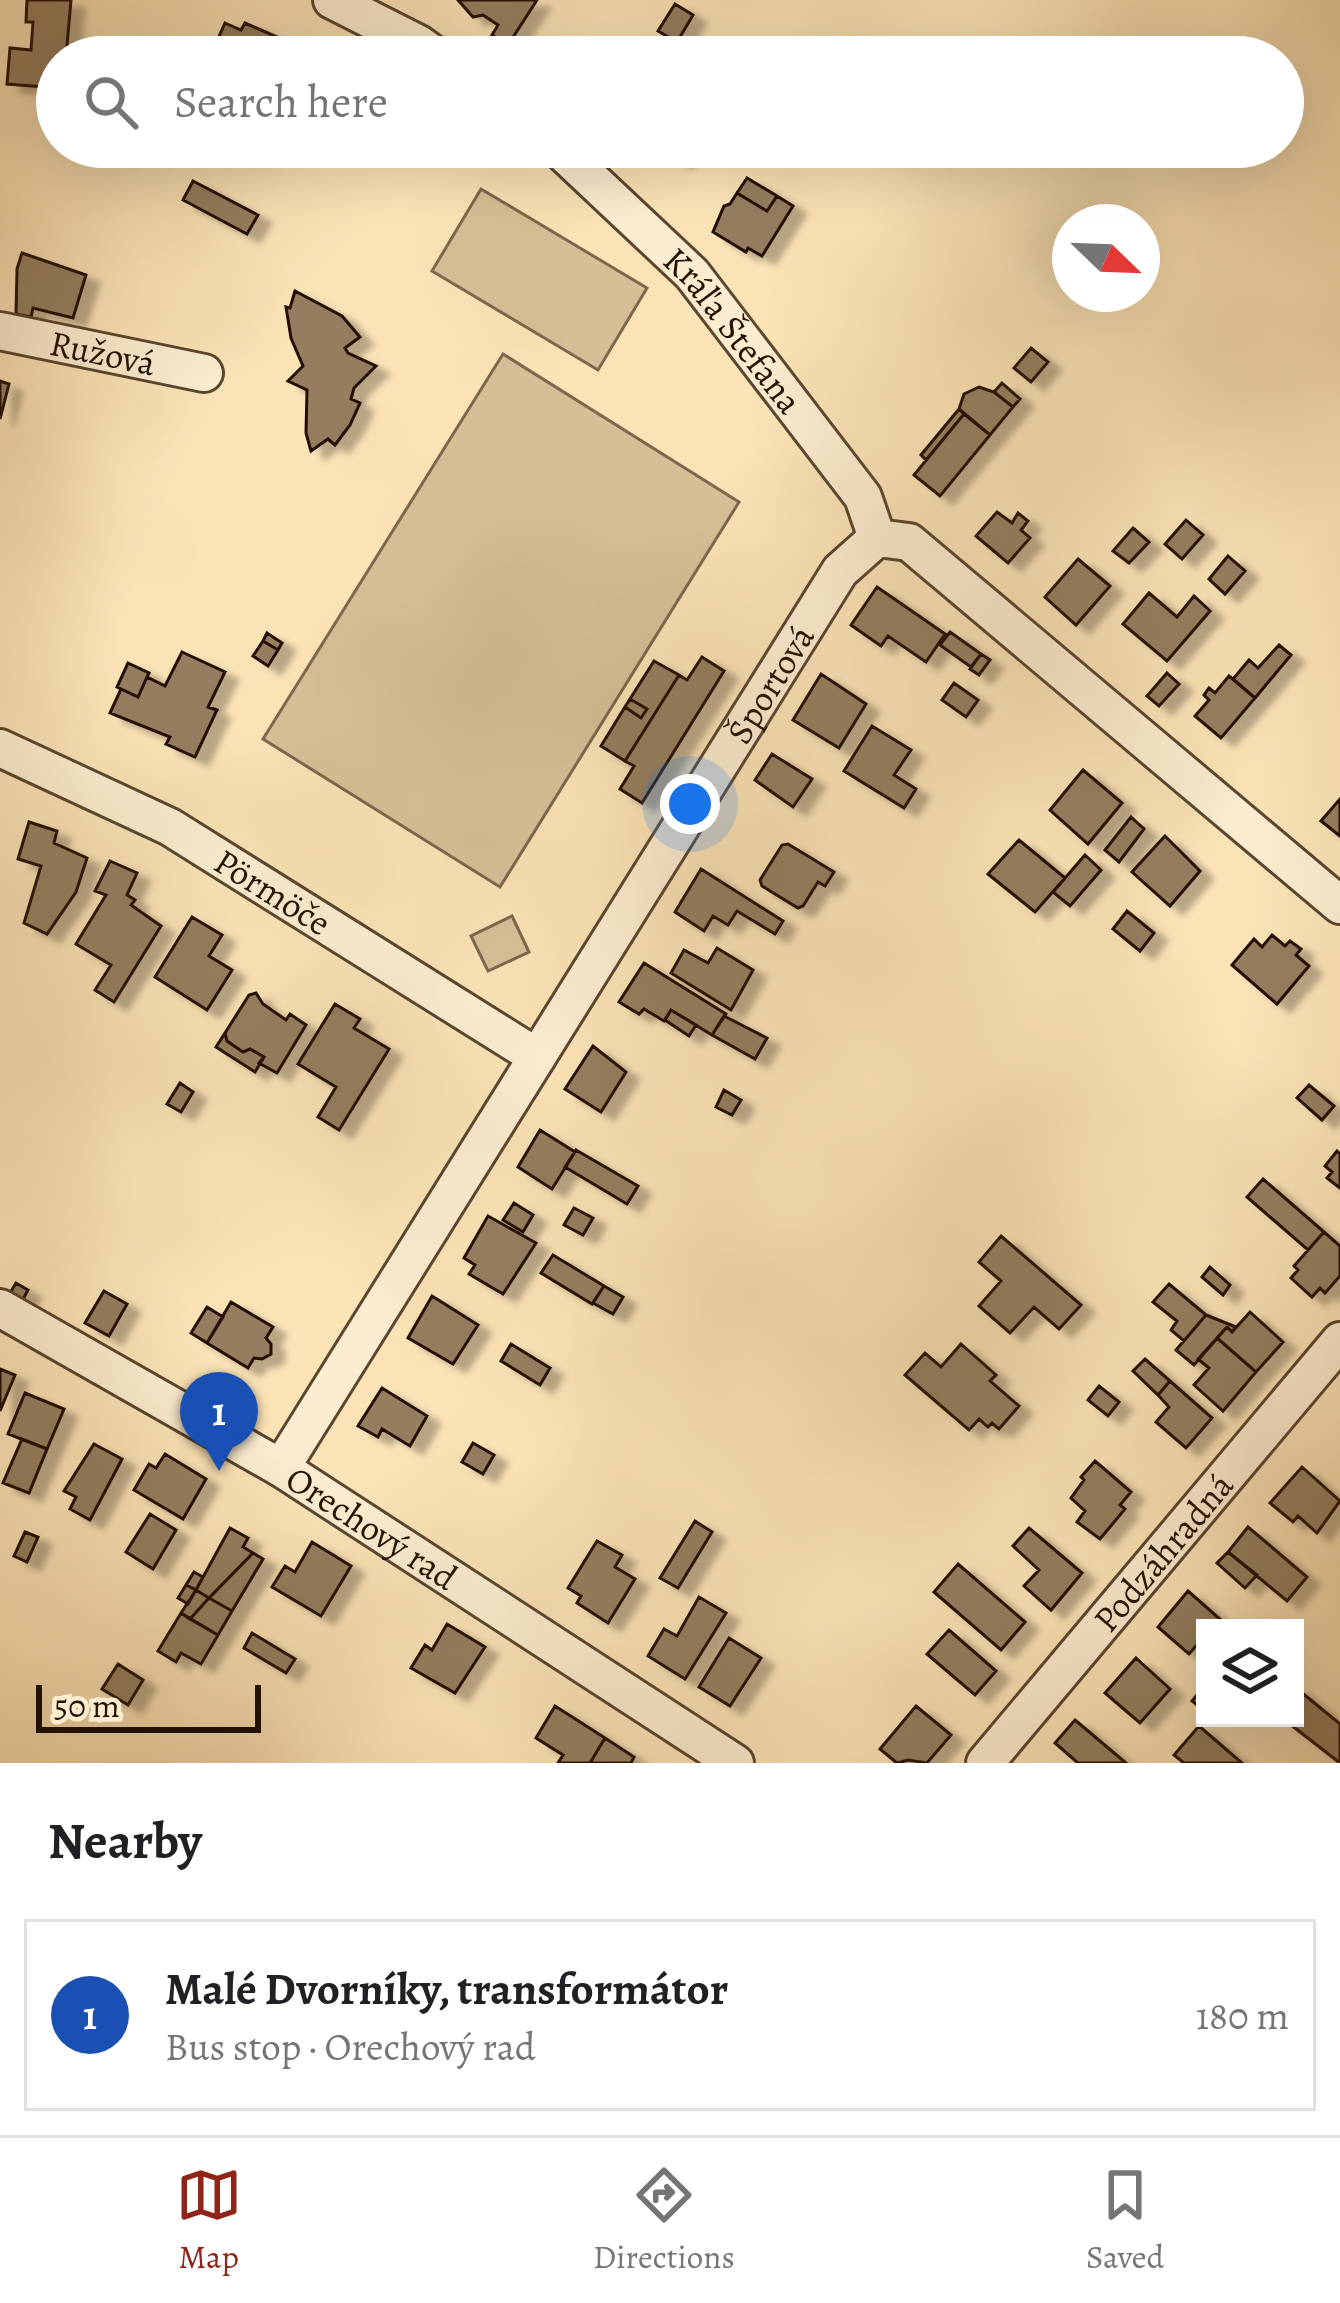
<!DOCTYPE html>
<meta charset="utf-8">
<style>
body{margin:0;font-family:Alegreya,serif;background:#f6f6f6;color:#202124}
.controls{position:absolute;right:36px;bottom:36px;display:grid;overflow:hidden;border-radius:0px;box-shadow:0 12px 48px #0002}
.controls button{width:108px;height:108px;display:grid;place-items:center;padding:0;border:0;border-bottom:3px solid #e0e0e0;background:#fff;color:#202124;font:60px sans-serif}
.compass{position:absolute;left:1052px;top:204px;width:108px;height:108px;border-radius:50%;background:#fff;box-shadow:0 12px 48px #0002;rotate:113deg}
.scale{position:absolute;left:36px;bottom:30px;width:225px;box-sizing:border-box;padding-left:12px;border:6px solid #241100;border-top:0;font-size:33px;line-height:42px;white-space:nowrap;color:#241100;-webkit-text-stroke:9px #fcedd0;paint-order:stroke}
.you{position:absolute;left:690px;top:804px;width:42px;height:42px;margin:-30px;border:9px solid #fff;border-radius:50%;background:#1a73e8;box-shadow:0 0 0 18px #1a73e833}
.badge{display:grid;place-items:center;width:78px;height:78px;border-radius:50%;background:#8f2418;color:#fff;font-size:39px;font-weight:700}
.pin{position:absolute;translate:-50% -99px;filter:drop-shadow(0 3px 6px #0008)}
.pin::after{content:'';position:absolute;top:63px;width:42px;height:36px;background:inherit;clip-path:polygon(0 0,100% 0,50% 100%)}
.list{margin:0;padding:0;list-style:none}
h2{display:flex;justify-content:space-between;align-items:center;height:156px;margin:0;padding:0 48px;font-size:51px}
h2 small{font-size:39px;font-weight:400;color:#757577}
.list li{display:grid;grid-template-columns:78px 1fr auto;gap:36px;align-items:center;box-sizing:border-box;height:192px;margin:0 24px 24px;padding:0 24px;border:3px solid #e0e0e0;border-radius:0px}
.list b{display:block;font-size:45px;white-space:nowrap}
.list p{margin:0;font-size:39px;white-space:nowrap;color:#757577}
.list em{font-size:39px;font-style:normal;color:#757577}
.icon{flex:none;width:66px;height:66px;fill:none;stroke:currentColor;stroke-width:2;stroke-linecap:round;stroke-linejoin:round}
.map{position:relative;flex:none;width:1340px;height:1763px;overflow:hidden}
.search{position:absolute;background:#fff;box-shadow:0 12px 48px #0002;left:36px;right:36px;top:36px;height:132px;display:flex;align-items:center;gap:30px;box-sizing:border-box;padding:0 42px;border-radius:66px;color:#757577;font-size:45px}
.sheet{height:372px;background:#fff}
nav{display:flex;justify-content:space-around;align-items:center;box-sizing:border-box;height:168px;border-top:3px solid #e0e0e0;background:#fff;font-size:33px;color:#757577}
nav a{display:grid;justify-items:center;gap:6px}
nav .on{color:#8f2418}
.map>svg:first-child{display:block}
.green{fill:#d6bf97;stroke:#7d684c;stroke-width:3}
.building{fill:#947e5f;stroke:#241100;stroke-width:3;filter:url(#shadow)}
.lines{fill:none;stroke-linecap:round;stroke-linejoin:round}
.street-casing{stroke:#5a462e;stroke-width:42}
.street{stroke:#fcedd0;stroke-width:36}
.labels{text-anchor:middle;stroke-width:9;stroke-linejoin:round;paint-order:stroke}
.street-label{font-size:36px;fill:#241100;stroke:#fcedd0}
</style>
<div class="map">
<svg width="1340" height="1763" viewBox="0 0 1340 1763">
<defs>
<filter id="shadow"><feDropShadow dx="13" dy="8" stdDeviation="3" flood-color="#0004"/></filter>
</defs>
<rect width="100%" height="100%" fill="#fbe3b6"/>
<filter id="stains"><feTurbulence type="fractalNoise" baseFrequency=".00167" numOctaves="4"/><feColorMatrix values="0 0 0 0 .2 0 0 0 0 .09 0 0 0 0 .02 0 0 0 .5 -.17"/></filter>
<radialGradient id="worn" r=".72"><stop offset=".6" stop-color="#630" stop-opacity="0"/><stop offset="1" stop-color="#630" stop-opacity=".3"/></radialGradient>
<path class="green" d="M 481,189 L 647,288 L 598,370 L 432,271 Z
M 503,354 L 739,502 L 500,887 L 263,739 Z
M 512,916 L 529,952 L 488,971 L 471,936 Z"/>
<path class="building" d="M 27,0 L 71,0 L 66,57 L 57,57 L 57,88 L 7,84 L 10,48 L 31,50 L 33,22 L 26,22 Z
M 458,0 L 537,0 L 508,45 L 492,35 L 498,25 L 483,15 L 473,17 Z
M 675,4 L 693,15 L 677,42 L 658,31 Z
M 225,23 L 241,30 L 245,23 L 284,40 L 277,57 L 229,57 L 214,48 Z
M 657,147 L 688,147 L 679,160 Z
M 747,178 L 777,196 L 767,211 L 737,193 Z
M 193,181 L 258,215 L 247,234 L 183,200 Z
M 737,193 L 767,211 L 777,196 L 793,206 L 762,256 L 748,248 L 746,252 L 713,232 L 724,206 L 730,204 Z
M 22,253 L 86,275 L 73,318 L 33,308 L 31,317 L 16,314 L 17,269 Z
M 295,291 L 342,316 L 360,337 L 345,348 L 348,353 L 376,366 L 354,388 L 351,399 L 360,403 L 350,425 L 335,445 L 328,439 L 311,451 L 306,433 L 307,390 L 288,381 L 303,366 L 291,338 L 286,307 L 290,308 Z
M 1031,348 L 1048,362 L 1031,382 L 1014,368 Z
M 0,381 L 9,384 L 0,419 Z
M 1002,383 L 1020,399 L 1013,407 L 994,392 Z
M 979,387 L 994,392 L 1013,407 L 990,435 L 959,409 L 964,394 Z
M 959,409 L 964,414 L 926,460 L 921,455 Z
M 964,414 L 990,435 L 940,496 L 914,475 Z
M 997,512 L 1012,523 L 1018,513 L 1028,521 L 1021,530 L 1030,538 L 1008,563 L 976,536 Z
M 1186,520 L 1203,535 L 1182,559 L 1165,544 Z
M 1133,528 L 1149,542 L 1129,563 L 1113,551 Z
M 1228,556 L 1245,571 L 1225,594 L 1209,579 Z
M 1078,559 L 1110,586 L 1076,625 L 1045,597 Z
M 877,587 L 945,634 L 926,662 L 888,636 L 881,646 L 851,625 Z
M 1149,593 L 1177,617 L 1194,596 L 1210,611 L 1167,661 L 1123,624 Z
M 950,632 L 981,654 L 971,667 L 940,645 Z
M 267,633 L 282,643 L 278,650 L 263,641 Z
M 263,641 L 278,650 L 268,666 L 253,656 Z
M 1279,645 L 1291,655 L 1255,698 L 1233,679 L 1249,660 L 1258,668 Z
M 182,652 L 225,672 L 208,707 L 217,710 L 195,757 L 166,744 L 170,737 L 110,713 L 121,689 L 138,697 L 147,677 L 165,686 Z
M 981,654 L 990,660 L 979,675 L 970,669 Z
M 702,657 L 724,671 L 642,803 L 620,789 L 634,766 L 625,761 L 679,675 L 687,680 Z
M 654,661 L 679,675 L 625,761 L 601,746 L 625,707 L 641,718 L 647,709 L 630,699 Z
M 128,663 L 149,673 L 138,697 L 117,687 Z
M 1167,673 L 1179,684 L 1159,706 L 1147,696 Z
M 821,674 L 866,704 L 839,748 L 793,720 Z
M 1229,676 L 1255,698 L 1221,738 L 1195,716 L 1209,700 L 1204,695 L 1209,688 L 1215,693 Z
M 954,683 L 978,700 L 966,717 L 942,700 Z
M 630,699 L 647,709 L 641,718 L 625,707 Z
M 872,726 L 911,750 L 894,775 L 916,789 L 904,808 L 844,771 Z
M 772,754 L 812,779 L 793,807 L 755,780 Z
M 1083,770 L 1122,803 L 1088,844 L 1050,810 Z
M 1340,799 L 1340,836 L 1321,821 Z
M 1131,817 L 1144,829 L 1119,862 L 1105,850 Z
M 29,822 L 57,831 L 54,843 L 87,858 L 76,892 L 47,934 L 24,923 L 41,866 L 18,859 Z
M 1165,836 L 1200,871 L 1170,906 L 1132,872 Z
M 1019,840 L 1065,878 L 1035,912 L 988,874 Z
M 788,844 L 834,872 L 825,886 L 818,882 L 803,906 L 798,908 L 762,886 L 760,880 L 782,845 Z
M 1085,855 L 1101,870 L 1070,906 L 1053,892 Z
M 110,861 L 137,873 L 127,895 L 135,900 L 131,905 L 161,926 L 114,1002 L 95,990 L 111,965 L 76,944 L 106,895 L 95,891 Z
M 701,869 L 783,921 L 775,934 L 737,911 L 728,925 L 713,916 L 704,931 L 675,912 Z
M 1127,911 L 1154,933 L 1140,951 L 1113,929 Z
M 192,917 L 222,935 L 209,956 L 232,970 L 207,1010 L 155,977 Z
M 1272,935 L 1285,946 L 1290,941 L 1301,949 L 1296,955 L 1309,966 L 1277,1004 L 1232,965 L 1254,939 L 1262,947 Z
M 717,948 L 753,970 L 731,1010 L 671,973 L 684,950 L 708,963 Z
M 644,963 L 726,1014 L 712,1035 L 671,1010 L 664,1021 L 644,1009 L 639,1014 L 619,1002 Z
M 256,993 L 263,1004 L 286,1020 L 290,1014 L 306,1025 L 277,1073 L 259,1063 L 264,1057 L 250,1049 L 243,1052 L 227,1041 L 225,1033 L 249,995 Z
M 335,1004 L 360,1019 L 354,1028 L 389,1049 L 339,1130 L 318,1117 L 336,1087 L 298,1064 Z
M 671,1010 L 696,1025 L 689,1036 L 665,1020 Z
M 724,1016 L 767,1038 L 755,1059 L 712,1035 Z
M 225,1033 L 227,1041 L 243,1052 L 250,1049 L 264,1057 L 255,1072 L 216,1047 Z
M 593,1046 L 626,1072 L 601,1112 L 565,1089 Z
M 180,1083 L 193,1092 L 181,1112 L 167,1104 Z
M 1309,1085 L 1334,1106 L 1322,1120 L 1297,1098 Z
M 724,1090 L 741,1100 L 732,1115 L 716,1107 Z
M 540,1130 L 575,1152 L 552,1189 L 518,1167 Z
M 576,1150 L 638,1186 L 627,1204 L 565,1167 Z
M 1337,1151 L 1340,1154 L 1340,1188 L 1327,1178 L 1332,1172 L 1325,1166 Z
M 1263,1179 L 1324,1232 L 1308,1250 L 1247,1197 Z
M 514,1203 L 533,1215 L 523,1232 L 503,1220 Z
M 574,1208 L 593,1218 L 583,1235 L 564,1225 Z
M 488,1216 L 536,1243 L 503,1294 L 469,1274 L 475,1265 L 464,1258 Z
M 1324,1232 L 1340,1246 L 1340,1276 L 1325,1293 L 1320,1288 L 1312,1297 L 1291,1278 L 1298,1270 L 1294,1266 Z
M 1001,1236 L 1081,1305 L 1059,1329 L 1034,1307 L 1010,1333 L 979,1306 L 1001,1281 L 979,1262 Z
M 553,1255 L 604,1286 L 592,1304 L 541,1273 Z
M 1210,1267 L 1230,1285 L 1223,1295 L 1202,1277 Z
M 16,1283 L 28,1290 L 22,1301 L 10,1293 Z
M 1169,1284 L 1206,1315 L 1184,1341 L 1171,1330 L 1177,1321 L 1153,1302 Z
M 604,1286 L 623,1297 L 613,1314 L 593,1303 Z
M 104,1291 L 127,1304 L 109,1336 L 85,1323 Z
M 432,1296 L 478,1325 L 453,1364 L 408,1338 Z
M 231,1302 L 273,1327 L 266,1338 L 271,1344 L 271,1354 L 262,1359 L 254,1358 L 248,1368 L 207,1343 Z
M 207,1307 L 223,1317 L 207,1343 L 191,1333 Z
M 1250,1312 L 1283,1342 L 1256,1372 L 1217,1338 L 1227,1327 L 1232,1332 Z
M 1206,1315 L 1236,1327 L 1232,1332 L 1227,1327 L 1194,1365 L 1176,1350 Z
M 1217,1338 L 1256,1372 L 1223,1411 L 1194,1385 L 1209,1368 L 1198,1359 Z
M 511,1344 L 550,1368 L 540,1385 L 501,1361 Z
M 961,1344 L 996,1375 L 990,1381 L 1019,1406 L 999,1429 L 992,1423 L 988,1427 L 979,1419 L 969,1430 L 905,1375 L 925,1353 L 941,1367 Z
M 1145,1359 L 1170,1381 L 1158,1395 L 1133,1371 Z
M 0,1369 L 15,1375 L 0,1411 Z
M 1170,1381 L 1212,1418 L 1186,1448 L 1156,1422 L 1169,1407 L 1158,1395 Z
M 1099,1386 L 1119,1402 L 1108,1416 L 1088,1400 Z
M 382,1388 L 427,1416 L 410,1446 L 382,1429 L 378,1437 L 358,1426 Z
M 25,1393 L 64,1409 L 47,1449 L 8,1434 Z
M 22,1439 L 47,1449 L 29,1493 L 3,1483 Z
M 473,1443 L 494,1455 L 483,1474 L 462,1462 Z
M 94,1444 L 122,1459 L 90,1520 L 70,1509 L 76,1497 L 64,1491 Z
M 165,1454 L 206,1479 L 183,1519 L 134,1490 L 149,1464 L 156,1468 Z
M 1095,1461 L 1131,1492 L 1120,1505 L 1125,1509 L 1100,1539 L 1077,1522 L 1085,1511 L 1071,1498 L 1084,1480 L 1081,1477 Z
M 1302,1467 L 1340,1501 L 1317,1533 L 1298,1516 L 1293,1522 L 1270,1503 Z
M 150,1514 L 176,1530 L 153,1569 L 126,1552 Z
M 695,1521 L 712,1532 L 678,1588 L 660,1578 Z
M 1248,1527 L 1307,1577 L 1287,1601 L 1228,1552 Z
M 230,1528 L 248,1538 L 243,1547 L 253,1553 L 209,1598 L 196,1590 Z
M 1029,1528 L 1082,1573 L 1051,1610 L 1024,1586 L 1039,1570 L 1013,1546 Z
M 25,1532 L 38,1537 L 27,1562 L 14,1556 Z
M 597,1541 L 622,1555 L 615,1567 L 635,1579 L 608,1623 L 577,1603 L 581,1596 L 568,1588 Z
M 312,1542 L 351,1566 L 321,1616 L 272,1587 L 285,1566 L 295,1572 Z
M 1228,1552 L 1257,1575 L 1245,1588 L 1217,1563 Z
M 253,1553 L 263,1559 L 232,1611 L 209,1598 Z
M 958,1564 L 1025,1622 L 1001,1650 L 934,1592 Z
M 194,1572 L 203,1577 L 196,1590 L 186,1585 Z
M 186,1585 L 196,1590 L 188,1604 L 178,1598 Z
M 196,1590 L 209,1598 L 190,1619 L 181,1613 Z
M 1188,1591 L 1230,1628 L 1205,1628 L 1205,1643 L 1201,1640 L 1189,1654 L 1158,1627 Z
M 699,1597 L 726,1613 L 685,1679 L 648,1656 L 664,1629 L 677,1636 Z
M 209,1598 L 232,1611 L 218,1635 L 190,1619 Z
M 181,1613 L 218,1635 L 201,1664 L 181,1653 L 176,1662 L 158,1651 Z
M 447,1624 L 485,1647 L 455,1693 L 411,1668 L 425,1645 L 432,1650 Z
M 949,1630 L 996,1671 L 975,1695 L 927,1654 Z
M 252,1633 L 295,1659 L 286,1673 L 244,1648 Z
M 729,1638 L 761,1658 L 730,1706 L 699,1687 Z
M 1136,1658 L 1170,1689 L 1140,1723 L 1105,1693 Z
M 118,1664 L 143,1680 L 128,1705 L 102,1689 Z
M 1295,1687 L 1340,1724 L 1340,1763 L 1282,1718 L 1295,1718 Z
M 1202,1689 L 1205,1692 L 1205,1711 L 1192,1701 Z
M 555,1706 L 605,1738 L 590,1763 L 558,1763 L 563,1755 L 536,1738 Z
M 916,1706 L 951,1735 L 927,1763 L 908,1760 L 897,1763 L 880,1749 Z
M 1075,1720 L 1126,1763 L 1078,1763 L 1055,1743 Z
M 1199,1726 L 1242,1763 L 1184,1763 L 1174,1755 Z
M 605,1738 L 634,1757 L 631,1763 L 590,1763 Z"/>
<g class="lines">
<g class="street-casing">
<g id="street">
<path d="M 332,0 L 419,44 L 437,57"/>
<path id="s1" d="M 557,147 L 692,274 L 863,497 L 877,538"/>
<path id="s2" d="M 0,331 L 204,373"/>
<path id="s3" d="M 0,748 L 170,827 L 537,1057"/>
<path id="s4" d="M 0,1308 L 281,1468 L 735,1763"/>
<path id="s5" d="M 281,1468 L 840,571 L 877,538 L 909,542 L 1340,905"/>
<path id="s6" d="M 985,1763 L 1340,1341"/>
</g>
</g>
<use href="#street" class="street"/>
</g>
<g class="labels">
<g class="street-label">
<text dy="13" stroke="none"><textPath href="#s1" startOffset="255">Kráľa Štefana</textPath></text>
<text dy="13" stroke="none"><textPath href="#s2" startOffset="105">Ružová</textPath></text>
<text dy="13" stroke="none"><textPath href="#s5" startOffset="924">Športová</textPath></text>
<text dy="13" stroke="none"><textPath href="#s3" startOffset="309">Pörmöče</textPath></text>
<text dy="13" stroke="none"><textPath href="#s4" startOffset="432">Orechový rad</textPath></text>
<text dy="13" stroke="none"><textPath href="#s6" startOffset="276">Podzáhradná</textPath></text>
</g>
</g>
<rect width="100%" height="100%" filter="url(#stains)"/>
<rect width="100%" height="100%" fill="url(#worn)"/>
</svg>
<div class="controls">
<button><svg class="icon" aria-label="layers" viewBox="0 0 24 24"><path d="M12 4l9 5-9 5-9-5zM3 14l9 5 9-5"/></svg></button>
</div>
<svg class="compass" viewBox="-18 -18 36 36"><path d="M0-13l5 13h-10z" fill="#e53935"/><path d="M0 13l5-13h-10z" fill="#757577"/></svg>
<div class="scale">50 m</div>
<div class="you"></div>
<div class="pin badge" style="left:219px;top:1471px;background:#1a4fb4">1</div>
<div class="search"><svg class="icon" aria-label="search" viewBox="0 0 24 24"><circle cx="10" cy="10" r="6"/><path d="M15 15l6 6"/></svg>Search here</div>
</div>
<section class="sheet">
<h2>Nearby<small></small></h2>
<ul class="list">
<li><span class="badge" style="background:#1a4fb4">1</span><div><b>Malé Dvorníky, transformátor</b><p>Bus stop · Orechový rad</p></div><em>180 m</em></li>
</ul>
</section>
<nav>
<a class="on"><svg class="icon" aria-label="map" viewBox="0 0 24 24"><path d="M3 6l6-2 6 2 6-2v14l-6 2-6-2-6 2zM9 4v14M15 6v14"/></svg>Map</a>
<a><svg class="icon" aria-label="directions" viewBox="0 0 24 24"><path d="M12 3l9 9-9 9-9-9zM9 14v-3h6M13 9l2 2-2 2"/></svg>Directions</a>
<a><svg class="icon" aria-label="saved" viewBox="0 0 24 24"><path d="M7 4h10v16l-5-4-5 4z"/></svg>Saved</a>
</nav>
